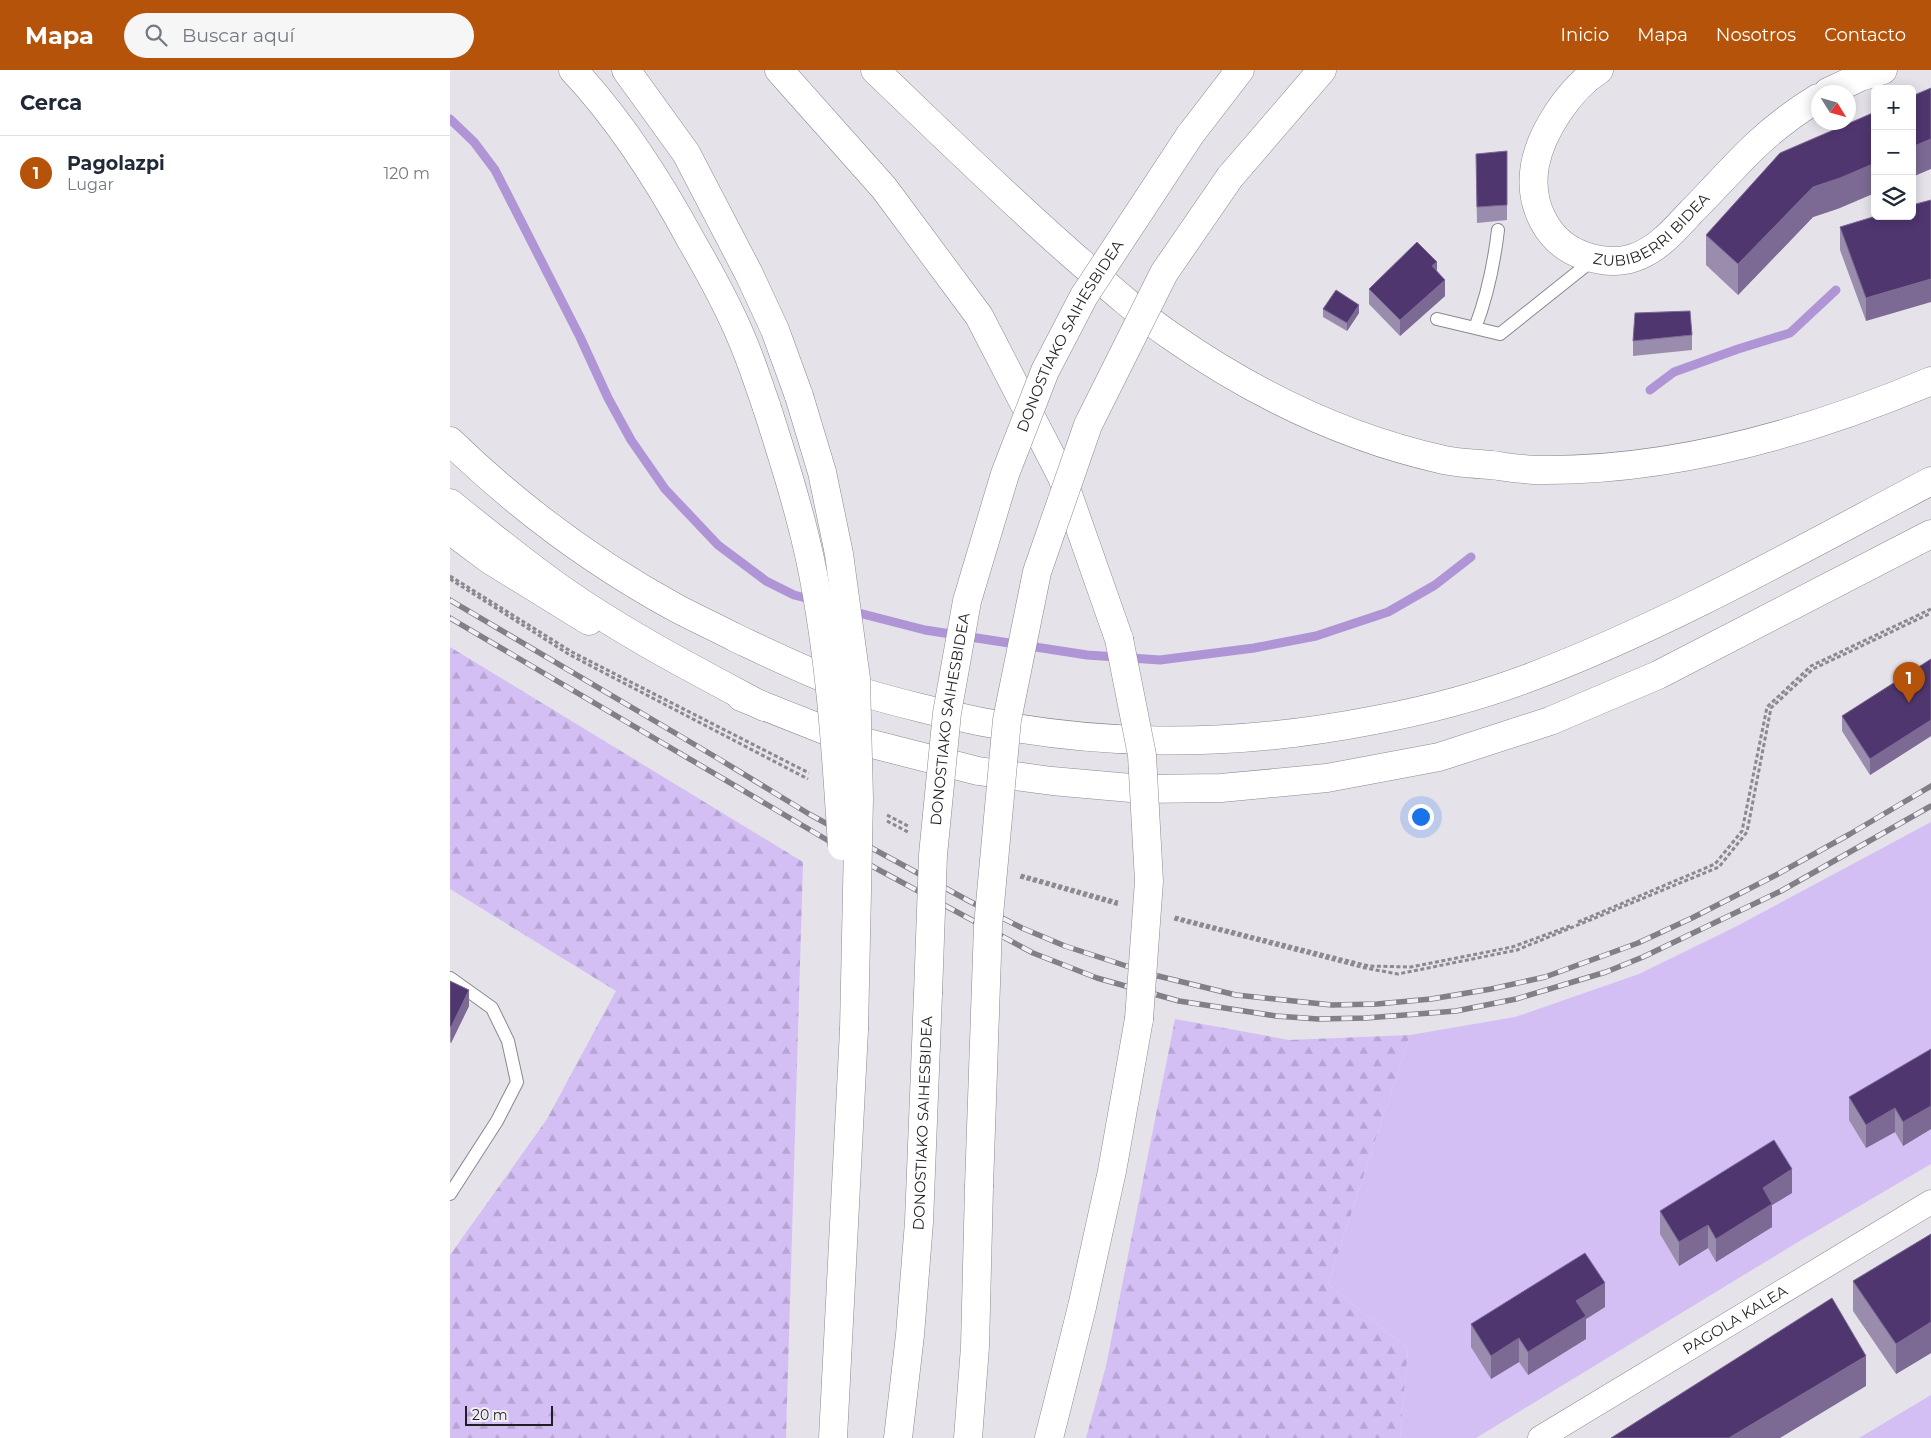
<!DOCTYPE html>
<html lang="es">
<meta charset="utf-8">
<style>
body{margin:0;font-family:Montserrat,sans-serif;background:#f6f6f7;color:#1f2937}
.controls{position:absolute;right:15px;top:15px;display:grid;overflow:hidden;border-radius:8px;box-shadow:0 2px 12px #0003}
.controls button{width:45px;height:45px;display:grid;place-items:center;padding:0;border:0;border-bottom:1px solid #e0e1e3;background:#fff;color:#1f2937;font:25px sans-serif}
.compass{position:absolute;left:1361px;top:15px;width:45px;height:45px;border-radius:50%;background:#fff;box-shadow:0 2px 12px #0003;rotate:127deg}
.scale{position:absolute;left:15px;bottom:12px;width:88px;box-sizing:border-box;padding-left:5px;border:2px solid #1f1e21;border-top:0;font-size:14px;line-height:18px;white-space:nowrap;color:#1f1e21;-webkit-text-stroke:4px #f2eff7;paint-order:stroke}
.you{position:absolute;left:970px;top:746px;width:18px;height:18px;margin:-12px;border:4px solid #fff;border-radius:50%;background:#1a73e8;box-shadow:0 0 0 8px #1a73e833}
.badge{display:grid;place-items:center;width:32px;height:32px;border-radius:50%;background:#b45309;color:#fff;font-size:16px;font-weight:700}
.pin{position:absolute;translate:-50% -41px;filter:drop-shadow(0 1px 2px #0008)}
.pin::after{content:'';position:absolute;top:26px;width:18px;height:15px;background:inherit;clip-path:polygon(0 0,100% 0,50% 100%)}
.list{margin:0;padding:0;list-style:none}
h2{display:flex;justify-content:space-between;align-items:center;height:65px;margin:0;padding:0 20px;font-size:21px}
h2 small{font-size:16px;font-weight:400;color:#747a83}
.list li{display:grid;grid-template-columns:32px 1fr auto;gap:15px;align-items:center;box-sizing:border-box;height:75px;padding:0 20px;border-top:1px solid #e0e1e3}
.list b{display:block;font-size:19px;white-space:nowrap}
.list p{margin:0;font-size:16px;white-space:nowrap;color:#747a83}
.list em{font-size:16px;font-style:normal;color:#747a83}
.icon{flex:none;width:28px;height:28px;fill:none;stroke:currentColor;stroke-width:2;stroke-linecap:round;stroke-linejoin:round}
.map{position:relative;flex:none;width:1481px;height:1368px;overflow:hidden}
header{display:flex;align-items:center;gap:30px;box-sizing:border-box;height:70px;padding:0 25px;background:#b45309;color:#fff}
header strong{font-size:24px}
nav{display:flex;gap:28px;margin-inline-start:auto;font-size:18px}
.search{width:350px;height:45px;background:#f6f6f7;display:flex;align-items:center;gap:12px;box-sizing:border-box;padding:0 18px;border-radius:28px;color:#747a83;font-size:19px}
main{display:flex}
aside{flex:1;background:#fff}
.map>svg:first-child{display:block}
.green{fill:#d4bff5}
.forest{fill:url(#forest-firs)}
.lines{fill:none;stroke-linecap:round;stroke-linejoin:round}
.stream{stroke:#af95d6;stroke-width:9}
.lane-casing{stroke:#8b888f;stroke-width:14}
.street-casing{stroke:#8b888f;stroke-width:25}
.secondary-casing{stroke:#8b888f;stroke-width:29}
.primary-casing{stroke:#8b888f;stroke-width:29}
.highway-casing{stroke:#8b888f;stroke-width:29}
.path{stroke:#8c8a8f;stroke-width:3;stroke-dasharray:4 2.5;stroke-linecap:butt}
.lane{stroke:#fff;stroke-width:12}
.street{stroke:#fff;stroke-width:24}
.secondary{stroke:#fff;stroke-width:28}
.primary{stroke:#fff;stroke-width:28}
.highway{stroke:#fff;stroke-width:28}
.rail-casing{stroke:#828086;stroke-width:5.5}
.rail{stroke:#f2eff7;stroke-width:4;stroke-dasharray:11;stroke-linecap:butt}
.highway-bridge-casing{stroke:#8b888f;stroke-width:29;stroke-linecap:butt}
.highway-bridge{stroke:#fff;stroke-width:28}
.wall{fill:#9a8cac}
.shaded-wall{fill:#7c6a94}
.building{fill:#4f366f;stroke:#7c6a94}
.labels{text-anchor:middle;stroke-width:5;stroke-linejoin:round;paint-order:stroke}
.street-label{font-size:15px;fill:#1f1e21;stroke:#f2eff7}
</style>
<header>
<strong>Mapa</strong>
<div class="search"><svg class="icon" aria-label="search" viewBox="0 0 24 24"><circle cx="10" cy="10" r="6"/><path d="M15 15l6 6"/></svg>Buscar aquí</div>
<nav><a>Inicio</a><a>Mapa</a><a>Nosotros</a><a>Contacto</a></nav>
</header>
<main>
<aside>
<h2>Cerca<small></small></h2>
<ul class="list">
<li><span class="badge">1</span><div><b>Pagolazpi</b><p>Lugar</p></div><em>120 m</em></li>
</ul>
</aside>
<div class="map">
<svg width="1481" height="1368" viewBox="0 0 1481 1368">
<defs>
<pattern id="forest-firs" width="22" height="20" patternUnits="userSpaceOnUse" patternTransform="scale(1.25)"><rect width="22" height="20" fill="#d4bff5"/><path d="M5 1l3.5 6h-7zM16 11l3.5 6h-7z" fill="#b6a4d2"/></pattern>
</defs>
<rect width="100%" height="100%" fill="#e5e2ea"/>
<path class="green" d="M 1481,752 L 1481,1094 L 1348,1172 L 1026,1368 L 950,1368 L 958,1279 L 878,1214 L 960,965 L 1065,947 L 1189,904 L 1287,856 Z
M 1481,1325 L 1481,1368 L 1409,1368 Z"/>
<path class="forest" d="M 0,577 L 353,792 L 336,1368 L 0,1368 L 0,1185 L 97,1049 L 166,921 L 0,819 Z
M 725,949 L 839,970 L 960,965 L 878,1214 L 958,1279 L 950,1368 L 636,1368 L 656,1296 Z"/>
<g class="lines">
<path class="stream" d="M 0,49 L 24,72 L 45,100 L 130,267 L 158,328 L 181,370 L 215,419 L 268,475 L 316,511 L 344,525 L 364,530
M 1200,320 L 1224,302 L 1288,279 L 1340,263 L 1386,220
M 401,541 L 475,560 L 637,585 L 710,590 L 804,578 L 866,566 L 938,542 L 985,515 L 1021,487"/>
<g class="lane-casing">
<path id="lane" d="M 987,249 L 1050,264 L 1144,189
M 1025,258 C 1037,227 1044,194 1048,160
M 0,908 L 42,938 L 58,971 L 67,1012 L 47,1051 L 0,1124"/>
</g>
<g class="street-casing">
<g id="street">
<path id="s1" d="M 1090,1368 L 1481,1132"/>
</g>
</g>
<g class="secondary-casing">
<g id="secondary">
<path id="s2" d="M 1149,0 C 1120,18 1091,62 1085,95 C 1078,134 1097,174 1135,186 C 1150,191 1168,193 1183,188 C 1208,180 1225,159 1242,141 C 1263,120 1283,97 1305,76 C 1325,57 1345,42 1368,28"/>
<path d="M 1378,22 L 1410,7 L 1433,0"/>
</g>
</g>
<g class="primary-casing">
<path id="primary" d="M 425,0 C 489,61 552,123 619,182 C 652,211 685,241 721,266 C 804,324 895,368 994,390 C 1009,393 1026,394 1042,395 C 1057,397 1074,400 1090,400 C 1224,401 1358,363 1481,311
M 0,460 L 40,490 L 139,551
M 291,627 L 387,665 L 528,701 L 602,711 L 692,719 L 771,718 L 877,708 L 989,687 L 1100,651 L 1208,605 L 1481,464"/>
</g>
<g class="highway-casing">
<g id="highway">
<path d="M 123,0 C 171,51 209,111 242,172 C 260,203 277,234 291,267 C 301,290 309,315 317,338"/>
<path d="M 176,0 L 236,83 L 299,204 L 325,260 L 349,326"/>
<path d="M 329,0 L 434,118 L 529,246 L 612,407 L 669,569"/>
<path d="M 740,65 L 790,0"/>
<path d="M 780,107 L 872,0"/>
<path d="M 0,371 C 67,436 145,494 228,539 C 247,549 267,558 286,568 C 322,585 359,603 397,617 C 427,628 460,635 491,643 C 637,678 778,679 925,650 C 978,640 1031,626 1081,607 C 1220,554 1350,480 1481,411"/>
<path d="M 0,433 C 36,462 73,492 111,519 C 175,564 245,600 314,637"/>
<path d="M 383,1368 L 404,960"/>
<path id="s3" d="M 448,1368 L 460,1265 L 469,1152 L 478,924"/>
<path d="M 518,1368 L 525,1277 L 529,1117"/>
<path d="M 599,1368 L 632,1237 L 662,1101 L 689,949"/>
</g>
</g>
<path class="path" d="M 0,506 L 122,582 L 359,703
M 0,509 L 120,585 L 358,709
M 437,745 L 458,756
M 437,751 L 458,762
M 571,805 L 668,832
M 570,807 L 669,835
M 725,847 L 919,896 L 961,897 L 1062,877 L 1120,856
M 724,849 L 915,898 L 948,904 L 1067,880 L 1269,797 L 1297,762 L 1321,638 L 1363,599 L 1481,543
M 1128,852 L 1265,794 L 1292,761 L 1317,637 L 1361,596 L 1481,539"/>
<use href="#lane" class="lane"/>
<use href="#street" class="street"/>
<use href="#secondary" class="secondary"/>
<use href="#primary" class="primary"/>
<use href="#highway" class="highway"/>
<g class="rail-casing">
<path id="rail" d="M 0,530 L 269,689 L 359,744 L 519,831 L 572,858 L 615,876 L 704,905 L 786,925 L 882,935 L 927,934 L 981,929 L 1041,919 L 1095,907 L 1188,873 L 1242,848 L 1326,805 L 1400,764 L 1481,716
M 0,548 L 418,794 L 583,883 L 647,908 L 729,931 L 826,946 L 868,949 L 916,948 L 1006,941 L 1066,929 L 1156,902 L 1193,887 L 1331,821 L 1481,736"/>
</g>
<use href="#rail" class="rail"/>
<g class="highway-bridge-casing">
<g id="highway-bridge">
<path d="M 349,326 L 372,402 L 389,484 L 406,609 L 409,728 L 404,960"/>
<path d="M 317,338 C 333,388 349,438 360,489 C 380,583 386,680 392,776"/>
<path d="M 669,569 L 692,685 L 699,811 L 689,949"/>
<path id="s4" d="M 478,924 L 483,785 L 497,643 L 517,531 L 555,404 L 595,301 L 634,226 L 740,65"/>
<path d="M 529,1117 L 538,856 L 557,650 L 587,502 L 638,355 L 714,203 L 780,107"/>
</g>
</g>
<use href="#highway-bridge" class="highway-bridge"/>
</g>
<path class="wall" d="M 1057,81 L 1057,150 L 1027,153 L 1026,100 Z
M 1390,138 L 1363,147 L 1288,225 L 1256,195 L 1256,165 Z
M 1426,146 L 1416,251 L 1390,180 L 1390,157 Z
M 987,201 L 995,226 L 950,266 L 919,234 L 919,219 Z
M 873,239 L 909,243 L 897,261 L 873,247 Z
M 1242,265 L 1242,280 L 1183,286 L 1183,271 Z
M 1481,589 L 1481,666 L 1420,705 L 1392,661 L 1392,646 Z
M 0,911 L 19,936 L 1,973 L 0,972 Z
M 1481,979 L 1481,1059 L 1453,1076 L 1445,1062 L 1416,1078 L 1399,1050 L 1399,1027 Z
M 1342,1123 L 1322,1135 L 1322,1157 L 1266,1192 L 1258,1178 L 1229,1196 L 1210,1164 L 1210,1141 Z
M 1481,1164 L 1481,1283 L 1446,1304 L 1403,1241 L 1403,1211 Z
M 1155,1237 L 1136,1249 L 1136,1269 L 1078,1305 L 1069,1292 L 1041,1309 L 1021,1277 L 1021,1254 Z"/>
<path class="shaded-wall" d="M 1481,69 L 1481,99 L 1462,107 L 1462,77 Z
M 1425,93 L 1425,123 L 1390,138 L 1363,147 L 1288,225 L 1288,194 L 1363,117 Z
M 987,192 L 987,208 L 982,196 Z
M 1481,209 L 1481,232 L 1416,251 L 1416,228 Z
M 995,210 L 995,226 L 950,266 L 950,250 Z
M 909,235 L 909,243 L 897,261 L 897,253 Z
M 1481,650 L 1481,666 L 1420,705 L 1420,689 Z
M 19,920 L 19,936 L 1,973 L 1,957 Z
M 1481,1036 L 1481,1059 L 1453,1076 L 1453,1052 Z
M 1445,1038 L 1445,1062 L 1416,1078 L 1416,1055 Z
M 1342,1099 L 1342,1123 L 1322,1135 L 1322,1157 L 1266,1192 L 1266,1169 L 1313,1118 Z
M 1258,1155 L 1258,1178 L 1229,1196 L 1229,1172 Z
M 1155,1213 L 1155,1237 L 1136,1249 L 1136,1269 L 1078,1305 L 1078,1282 L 1126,1231 Z
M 1481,1252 L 1481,1283 L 1446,1304 L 1446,1274 Z
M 1069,1268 L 1069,1292 L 1041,1309 L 1041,1286 Z
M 1416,1286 L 1416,1316 L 1330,1368 L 1279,1368 Z"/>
<path class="building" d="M 1481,18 L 1481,69 L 1462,77 L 1462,26 Z
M 1425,42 L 1425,93 L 1390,108 L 1363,117 L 1288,194 L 1256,165 L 1330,83 Z
M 1057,81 L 1057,135 L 1027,137 L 1026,84 Z
M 1481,130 L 1481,209 L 1416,228 L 1390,157 L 1426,146 L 1462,146 L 1462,135 Z
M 967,172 L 987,192 L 982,196 L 995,210 L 950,250 L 919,219 Z
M 886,220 L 909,235 L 897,253 L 873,239 Z
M 1240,241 L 1242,265 L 1183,271 L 1185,243 Z
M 1481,589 L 1481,650 L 1420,689 L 1392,646 Z
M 0,911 L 19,920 L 1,957 L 0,956 Z
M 1481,979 L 1481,1036 L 1453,1052 L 1445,1038 L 1416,1055 L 1399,1027 Z
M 1324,1070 L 1342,1099 L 1313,1118 L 1322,1134 L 1266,1169 L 1258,1155 L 1229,1172 L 1210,1141 Z
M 1481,1164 L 1481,1252 L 1446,1274 L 1403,1211 Z
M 1135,1183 L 1155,1213 L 1126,1231 L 1136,1246 L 1078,1282 L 1069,1268 L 1041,1286 L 1021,1254 Z
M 1382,1228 L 1416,1286 L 1279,1368 L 1161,1368 Z"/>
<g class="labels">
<g class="street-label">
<text dy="5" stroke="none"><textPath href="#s2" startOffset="308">ZUBIBERRI BIDEA</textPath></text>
<text dy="5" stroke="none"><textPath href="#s4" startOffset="681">DONOSTIAKO SAIHESBIDEA</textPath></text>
<text dy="5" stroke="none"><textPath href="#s4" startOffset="276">DONOSTIAKO SAIHESBIDEA</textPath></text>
<text dy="5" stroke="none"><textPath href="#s3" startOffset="316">DONOSTIAKO SAIHESBIDEA</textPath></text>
<text dy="5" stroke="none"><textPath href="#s1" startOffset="228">PAGOLA KALEA</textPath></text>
</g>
</g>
</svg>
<div class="controls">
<button>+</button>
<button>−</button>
<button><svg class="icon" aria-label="layers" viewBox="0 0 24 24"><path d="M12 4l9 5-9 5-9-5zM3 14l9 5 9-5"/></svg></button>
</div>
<svg class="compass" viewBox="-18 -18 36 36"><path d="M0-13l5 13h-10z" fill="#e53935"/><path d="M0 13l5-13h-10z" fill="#747a83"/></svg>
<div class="scale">20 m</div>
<div class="you"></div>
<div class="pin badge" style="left:1459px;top:633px">1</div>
</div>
</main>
